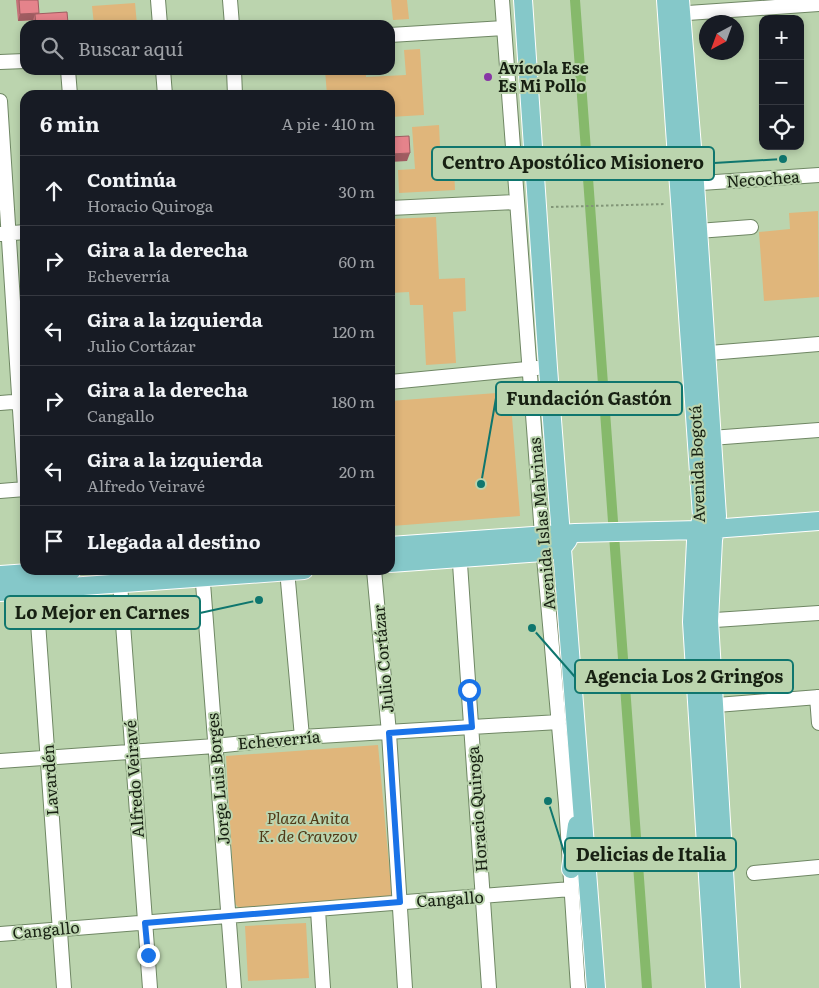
<!DOCTYPE html>
<html lang="es">
<meta charset="utf-8">
<style>
body{margin:0;font-family:Literata,serif;background:#242831;color:#f1f3f6}
.controls{position:absolute;right:15px;top:15px;display:grid;overflow:hidden;border-radius:10px;box-shadow:0 2px 8px #0003}
.controls button{width:45px;height:45px;display:grid;place-items:center;padding:0;border:0;border-bottom:1px solid #363941;background:#171b24;color:#f1f3f6;font:25px sans-serif}
.compass{position:absolute;left:699px;top:15px;width:45px;height:45px;border-radius:50%;background:#171b24;box-shadow:0 2px 8px #0003;rotate:221deg}
.stop{position:absolute;width:15px;height:15px;margin:-11px;border:4px solid #1a73e8;border-radius:50%;background:#fff}
.stop.end{background:#1a73e8;border-color:#fff;box-shadow:0 1px 5px #0008}
.list{margin:0;padding:0;list-style:none}
h2{display:flex;justify-content:space-between;align-items:center;height:65px;margin:0;padding:0 20px;font-size:21px}
h2 small{font-size:16px;font-weight:400;color:#9ea1a6}
.list li{display:grid;grid-template-columns:32px 1fr auto;gap:15px;align-items:center;box-sizing:border-box;height:70px;padding:0 20px;border-top:1px solid #363941}
.list b{display:block;font-size:19px;white-space:nowrap}
.list p{margin:0;font-size:16px;white-space:nowrap;color:#9ea1a6}
.list em{font-size:16px;font-style:normal;color:#9ea1a6}
.icon{flex:none;width:28px;height:28px;fill:none;stroke:currentColor;stroke-width:2;stroke-linecap:round;stroke-linejoin:round}
.map{position:relative;flex:none;width:819px;height:988px;overflow:hidden}
.search{position:absolute;background:#171b24;box-shadow:0 2px 8px #0003;left:20px;top:20px;width:375px;height:55px;display:flex;align-items:center;gap:12px;box-sizing:border-box;padding:0 18px;border-radius:15px;color:#9ea1a6;font-size:19px}
.panel{position:absolute;background:#171b24;box-shadow:0 2px 8px #0003;left:20px;top:90px;width:375px;height:485px;border-radius:15px}
.map>svg:first-child{display:block}
.green{fill:#e0b67b}
.lines{fill:none;stroke-linecap:round;stroke-linejoin:round}
.canal{stroke:#86b96b;stroke-width:10}
.minor-casing{stroke:#6f8764;stroke-width:16}
.major-casing{stroke:#fff;stroke-width:20}
.path{stroke:#819577;stroke-width:2;stroke-dasharray:2.5 2.5;stroke-linecap:butt}
.minor{stroke:#fff;stroke-width:14}
.major{stroke:#85c8c9;stroke-width:18}
.wall{fill:#c57178}
.shaded-wall{fill:#a05c61}
.building{fill:#e5838b;stroke:#a05c61}
.route{stroke:#1a73e8;stroke-width:6}
.poi-dot{fill:#8736a5;stroke:#bbd4ae;stroke-width:2}
.labels{text-anchor:middle;stroke-width:4;stroke-linejoin:round;paint-order:stroke}
.poi-label{font-size:16px;font-weight:bold;fill:#172012;stroke:#bbd4ae;text-anchor:start}
.street-label{font-size:16px;fill:#172012;stroke:#bbd4ae}
.park-label{font-size:16px;font-style:italic;fill:#513a17;stroke:#bbd4ae}
.leader{fill:none;stroke:#0f766e;stroke-width:2}
.callout-dot{fill:#0f766e;stroke:#bbd4ae;stroke-width:2}
.callout{fill:#bbd4ae;stroke:#0f766e;stroke-width:2}
.callout-label{font-size:18px;text-anchor:middle;font-weight:bold;fill:#172012}
</style>
<div class="map">
<svg width="819" height="988" viewBox="0 0 819 988">
<rect width="100%" height="100%" fill="#bbd4ae"/>
<path class="green" d="M 391,0 L 407,0 L 409,19 L 393,20 Z
M 135,3 L 137,25 L 94,25 L 92,6 Z
M 420,49 L 424,115 L 390,117 L 390,95 L 327,95 L 325,70 L 366,70 L 366,77 L 406,75 L 404,50 Z
M 439,125 L 441,168 L 454,167 L 455,190 L 399,193 L 398,170 L 415,169 L 412,127 Z
M 818,211 L 819,297 L 764,301 L 759,232 L 790,229 L 789,213 Z
M 436,217 L 439,279 L 465,278 L 466,311 L 453,312 L 456,363 L 426,365 L 423,305 L 410,305 L 409,292 L 390,293 L 390,219 Z
M 510,392 L 520,516 L 392,526 L 390,401 Z
M 549,565 L 557,565 L 572,806 Z
M 378,745 L 392,897 L 243,912 L 235,904 L 226,756 Z
M 306,923 L 309,978 L 248,981 L 245,926 Z"/>
<g class="lines">
<path class="canal" d="M 575,0 L 647,988"/>
<g class="minor-casing">
<path id="minor" d="M 158,0 L 160,25
M 230,0 L 232,25
M 502,0 L 542,535 L 566,804 L 578,988
M 673,14 L 819,4
M 390,35 L 504,28
M 0,62 L 25,61
M 68,70 L 70,95
M 163,70 L 165,95
M 234,70 L 235,95
M 0,101 L 25,487
M 686,184 L 819,175
M 390,208 L 517,202
M 698,231 L 751,227
M 1,234 L 25,232
M 697,354 L 819,344
M 390,382 L 537,368
M 0,403 L 25,401
M 711,438 L 819,430
M 0,491 L 25,489
M 459,549 L 489,988
M 119,570 L 150,988
M 202,570 L 234,988
M 287,570 L 302,737
M 374,570 L 389,733 L 405,988
M 35,580 L 64,988
M 700,621 L 819,613
M 817,697 L 819,723
M 704,706 L 819,697
M 0,761 L 215,746 L 302,737 L 559,722
M 754,873 L 819,867
M 318,910 L 323,988
M 0,934 L 571,889"/>
</g>
<g class="major-casing">
<path id="major" d="M 523,0 L 548,368 L 596,988
M 666,0 L 702,516 L 696,541 L 692,622 L 715,988
M 680,0 L 695,184 L 717,516 L 713,540 L 709,621 L 731,988
M 390,546 L 575,533 L 699,530 L 819,521
M 390,563 L 543,552 L 562,548 L 568,540
M 0,575 L 72,570
M 0,592 L 304,570
M 571,869 L 577,825"/>
</g>
<path class="path" d="M 551,207 L 666,204"/>
<use href="#minor" class="minor"/>
<use href="#major" class="major"/>
</g>
<path class="wall" d="M 16,0 L 38,0 L 38,13 L 67,25 L 33,25 L 33,20 L 18,21 Z"/>
<path class="shaded-wall" d="M 20,14 L 35,14 L 33,20 L 18,21 Z
M 68,23 L 67,25 L 40,25 Z
M 410,153 L 407,161 L 390,162 L 390,154 Z"/>
<path class="building" d="M 19,0 L 38,0 L 39,13 L 20,14 Z
M 67,12 L 68,23 L 36,25 L 35,14 Z
M 409,136 L 410,153 L 390,154 L 390,137 Z"/>
<g class="lines">
<path class="route" d="M 148,955 L 145,923 L 400,902 L 389,733 L 472,727 L 469,690"/>
</g>
<circle class="poi-dot" cx="488" cy="77" r="5"/>
<g class="labels">
<g class="poi-label">
<text x="498" y="74">Avícola Ese<tspan x="498" dy="18">Es Mi Pollo</tspan></text>
</g>
<g class="street-label">
<text transform="translate(763 179) rotate(-4)" y="6">Necochea</text>
<text transform="translate(697 464) rotate(-92)" y="6">Avenida Bogotá</text>
<text transform="translate(542 524) rotate(-95)" y="6">Avenida Islas Malvinas</text>
<text transform="translate(383 659) rotate(-95)" y="6">Julio Cortázar</text>
<text transform="translate(279 740) rotate(-5)" y="6">Echeverría</text>
<text transform="translate(134 779) rotate(-94)" y="6">Alfredo Veiravé</text>
<text transform="translate(218 779) rotate(-95)" y="6">Jorge Luis Borges</text>
<text transform="translate(50 780) rotate(-94)" y="6">Lavardén</text>
<text transform="translate(477 809) rotate(-94)" y="6">Horacio Quiroga</text>
<text transform="translate(450 899) rotate(-4)" y="6">Cangallo</text>
<text transform="translate(46 930) rotate(-5)" y="6">Cangallo</text>
</g>
<g class="park-label">
<text x="308" y="824">Plaza Anita<tspan x="308" dy="18">K. de Cravzov</tspan></text>
</g>
</g>
<path class="leader" d="M783 159L714 163M481 484L496 398M259 600L200 613M532 628L575 677M548 801L565 855"/>
<g class="callout-dot">
<circle cx="783" cy="159" r="5"/>
<circle cx="481" cy="484" r="5"/>
<circle cx="259" cy="600" r="5"/>
<circle cx="532" cy="628" r="5"/>
<circle cx="548" cy="801" r="5"/>
</g>
<g class="callout">
<rect x="432" y="147" width="282" height="33" rx="5"/>
<rect x="496" y="382" width="186" height="33" rx="5"/>
<rect x="5" y="596" width="195" height="33" rx="5"/>
<rect x="575" y="660" width="218" height="33" rx="5"/>
<rect x="565" y="838" width="171" height="33" rx="5"/>
</g>
<g class="callout-label">
<text x="573" y="169">Centro Apostólico Misionero</text>
<text x="589" y="405">Fundación Gastón</text>
<text x="102" y="619">Lo Mejor en Carnes</text>
<text x="684" y="683">Agencia Los 2 Gringos</text>
<text x="651" y="861">Delicias de Italia</text>
</g>
</svg>
<div class="controls">
<button>+</button>
<button>−</button>
<button><svg class="icon" aria-label="locate" viewBox="0 0 24 24"><circle cx="12" cy="12" r="6"/><path d="M12 2v4M12 18v4M2 12h4M18 12h4"/></svg></button>
</div>
<svg class="compass" viewBox="-18 -18 36 36"><path d="M0-13l5 13h-10z" fill="#e53935"/><path d="M0 13l5-13h-10z" fill="#9ea1a6"/></svg>
<div class="stop" style="left:469px;top:690px"></div>
<div class="stop end" style="left:148px;top:955px"></div>
<div class="search"><svg class="icon" aria-label="search" viewBox="0 0 24 24"><circle cx="10" cy="10" r="6"/><path d="M15 15l6 6"/></svg>Buscar aquí</div>
<section class="panel">
<h2>6 min<small>A pie · 410 m</small></h2>
<ul class="list">
<li><svg class="icon" aria-label="ahead" viewBox="0 0 24 24"><path d="M12 20V5M6 11l6-6 6 6"/></svg><div><b>Continúa</b><p>Horacio Quiroga</p></div><em>30 m</em></li>
<li><svg class="icon" aria-label="right" viewBox="0 0 24 24"><path d="M7 20v-9h11M14 6l5 5-5 5"/></svg><div><b>Gira a la derecha</b><p>Echeverría</p></div><em>60 m</em></li>
<li><svg class="icon" aria-label="left" viewBox="0 0 24 24"><path d="M17 20v-9H6M10 6l-5 5 5 5"/></svg><div><b>Gira a la izquierda</b><p>Julio Cortázar</p></div><em>120 m</em></li>
<li><svg class="icon" aria-label="right" viewBox="0 0 24 24"><path d="M7 20v-9h11M14 6l5 5-5 5"/></svg><div><b>Gira a la derecha</b><p>Cangallo</p></div><em>180 m</em></li>
<li><svg class="icon" aria-label="left" viewBox="0 0 24 24"><path d="M17 20v-9H6M10 6l-5 5 5 5"/></svg><div><b>Gira a la izquierda</b><p>Alfredo Veiravé</p></div><em>20 m</em></li>
<li><svg class="icon" aria-label="arrive" viewBox="0 0 24 24"><path d="M6 21V4h12l-3 4 3 4H6"/></svg><div><b>Llegada al destino</b></div></li>
</ul>
</section>
</div>
